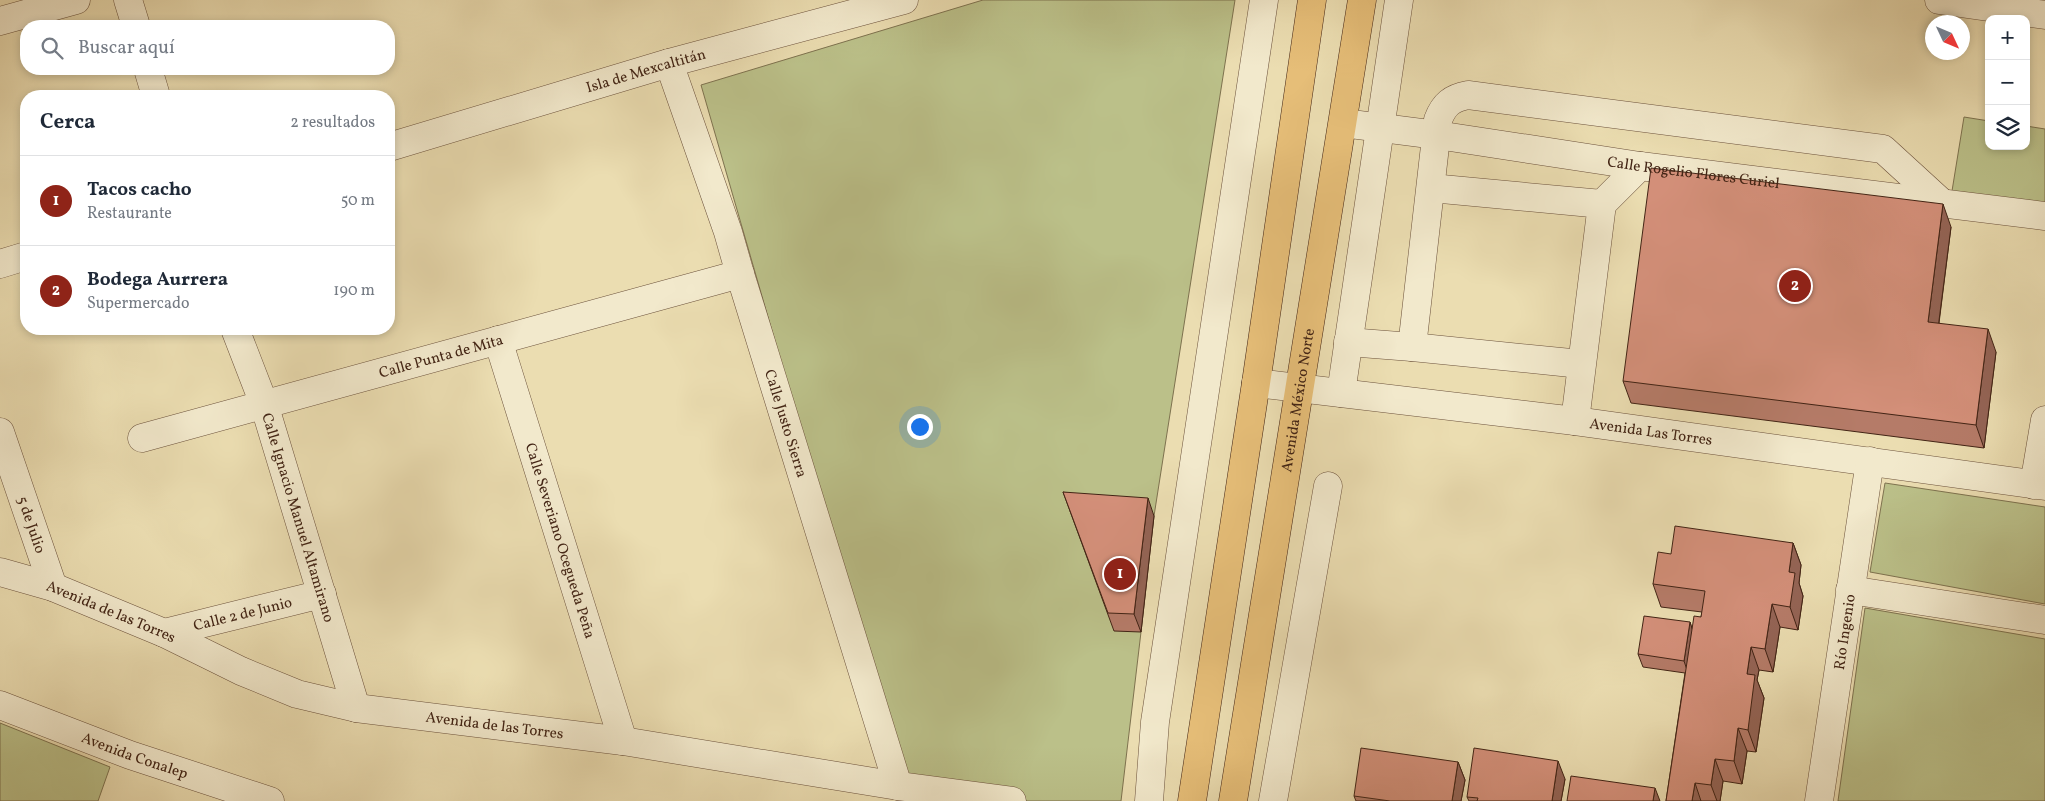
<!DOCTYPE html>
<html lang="es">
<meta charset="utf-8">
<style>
body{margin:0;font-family:Vollkorn,serif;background:#f2f2f3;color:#1f2937}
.controls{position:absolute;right:15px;top:15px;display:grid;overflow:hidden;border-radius:10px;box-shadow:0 2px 8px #0003}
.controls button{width:45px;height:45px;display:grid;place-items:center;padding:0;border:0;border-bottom:1px solid #e0e1e3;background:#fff;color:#1f2937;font:25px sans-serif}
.compass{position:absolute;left:1925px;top:15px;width:45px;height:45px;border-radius:50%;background:#fff;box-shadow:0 2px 8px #0003;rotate:134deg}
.you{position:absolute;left:919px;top:426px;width:18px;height:18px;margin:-12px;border:4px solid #fff;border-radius:50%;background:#1a73e8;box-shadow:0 0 0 8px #1a73e833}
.badge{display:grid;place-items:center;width:32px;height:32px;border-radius:50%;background:#8f2418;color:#fff;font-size:16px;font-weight:700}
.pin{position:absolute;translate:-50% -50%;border:2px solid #fff;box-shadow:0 1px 5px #0006}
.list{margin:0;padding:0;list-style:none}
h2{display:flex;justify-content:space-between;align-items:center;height:65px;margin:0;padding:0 20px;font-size:21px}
h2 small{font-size:16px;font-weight:400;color:#747a83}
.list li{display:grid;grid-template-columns:32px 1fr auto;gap:15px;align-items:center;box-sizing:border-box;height:90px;padding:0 20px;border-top:1px solid #e0e1e3}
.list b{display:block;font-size:19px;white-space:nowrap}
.list p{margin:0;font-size:16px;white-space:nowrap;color:#747a83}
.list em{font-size:16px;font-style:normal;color:#747a83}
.icon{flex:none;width:28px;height:28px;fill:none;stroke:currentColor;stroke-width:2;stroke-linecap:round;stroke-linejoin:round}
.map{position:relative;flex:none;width:2045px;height:801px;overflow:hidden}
.search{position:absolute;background:#fff;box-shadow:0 2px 8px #0003;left:20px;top:20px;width:375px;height:55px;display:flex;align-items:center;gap:12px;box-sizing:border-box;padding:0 18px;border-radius:20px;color:#747a83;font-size:19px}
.panel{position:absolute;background:#fff;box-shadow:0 2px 8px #0003;left:20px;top:90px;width:375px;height:245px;border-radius:20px}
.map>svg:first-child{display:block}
.green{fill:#bbc089;stroke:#7e724f}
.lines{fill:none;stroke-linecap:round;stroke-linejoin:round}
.minor-casing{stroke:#6c523c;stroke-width:29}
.major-casing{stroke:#422415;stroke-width:29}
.minor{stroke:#f2e9cc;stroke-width:28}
.major{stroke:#e6be78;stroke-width:28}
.wall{fill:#b57b68;stroke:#422415}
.shaded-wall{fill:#946455;stroke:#422415}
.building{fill:#d38f79;stroke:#422415}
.labels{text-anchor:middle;stroke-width:5;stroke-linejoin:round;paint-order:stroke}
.street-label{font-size:15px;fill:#422415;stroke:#f2e9cc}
</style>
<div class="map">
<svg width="2045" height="801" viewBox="0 0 2045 801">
<rect width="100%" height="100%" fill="#ebddb1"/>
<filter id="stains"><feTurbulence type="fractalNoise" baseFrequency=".004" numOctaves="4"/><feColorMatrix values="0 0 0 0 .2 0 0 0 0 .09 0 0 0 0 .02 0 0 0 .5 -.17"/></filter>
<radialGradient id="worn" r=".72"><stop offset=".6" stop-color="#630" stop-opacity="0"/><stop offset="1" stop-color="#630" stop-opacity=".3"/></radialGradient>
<path class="green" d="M 983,0 L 1235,0 L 1154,516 L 1070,511 L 1141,632 L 1121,801 L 947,801 L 906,795 L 701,85 Z
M 1964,117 L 1989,121 L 1989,146 L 2026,146 L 2026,126 L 2045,129 L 2045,206 L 1952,191 Z
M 1885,483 L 2045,507 L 2045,604 L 1870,572 Z
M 1865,608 L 2045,639 L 2045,801 L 1838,801 Z
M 0,723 L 110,767 L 98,801 L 0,801 Z"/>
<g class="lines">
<g class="minor-casing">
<g id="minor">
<path d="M 128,0 L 136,26"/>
<path d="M 1939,0 L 2045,15"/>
<path d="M 0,21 L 76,0"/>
<path id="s1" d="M 669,63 L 728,232 L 740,274 L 898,786"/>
<path d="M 148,69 L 156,96"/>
<path id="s2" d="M 1343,123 L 1437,135 L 1640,166 L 2045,216"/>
<path id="s3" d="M 389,147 L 669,63 L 904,0"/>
<path d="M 1431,188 L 1602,204 L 1575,421"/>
<path d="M 1602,204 L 1640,166"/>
<path d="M 0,264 L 26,256"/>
<path id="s4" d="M 235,329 L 264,404 L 356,708"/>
<path id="s5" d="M 498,340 L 623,741"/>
<path d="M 1348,342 L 1412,347"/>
<path d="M 1581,364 L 1412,347 L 1438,120 C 1444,104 1452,98 1468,95 L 1883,149 L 1942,203"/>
<path id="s6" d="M 1256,383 L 1575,421 L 2045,486"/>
<path d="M 1341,393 L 1399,0"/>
<path id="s7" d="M 0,432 L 53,587"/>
<path id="s8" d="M 142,438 L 740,274"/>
<path d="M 2034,485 L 2045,420"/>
<path id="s9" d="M 0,572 L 53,587 L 164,633 L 241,671 L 297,694 L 356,708 L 623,741 L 898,786 L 1012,801"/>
<path d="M 1850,590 L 2045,620"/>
<path id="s10" d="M 164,633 L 322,594"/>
<path id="s11" d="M 0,705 L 130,755 L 270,801"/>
<path d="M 1149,801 L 1155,722 L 1264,0"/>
<path d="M 1273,801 L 1328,486"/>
<path id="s12" d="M 1819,801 L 1870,461"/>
</g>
</g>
<g class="major-casing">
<g id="major">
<path d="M 1192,801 L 1256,383 L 1312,0"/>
<path id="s13" d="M 1233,801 L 1362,0"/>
</g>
</g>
<use href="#minor" class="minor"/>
<use href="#major" class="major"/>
</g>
<path class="wall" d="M 1951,227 L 1939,323 L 1996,352 L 1984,448 L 1631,403 L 1623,381 Z
M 1063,492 L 1154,516 L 1141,632 L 1114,631 Z
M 1793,543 L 1801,565 L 1799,583 L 1803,596 L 1798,630 L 1780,627 L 1773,672 L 1759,670 L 1757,680 L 1764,698 L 1756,752 L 1747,751 L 1742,784 L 1723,781 L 1720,801 L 1666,801 L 1685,673 L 1643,667 L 1638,654 L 1690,622 L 1692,629 L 1701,617 L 1702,612 L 1661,607 L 1653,584 L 1671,554 Z
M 1458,762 L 1465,780 L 1461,801 L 1356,801 L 1354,796 Z
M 1565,779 L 1561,801 L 1469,801 L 1467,797 Z"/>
<path class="shaded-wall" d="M 1943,204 L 1951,227 L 1936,344 L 1928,322 Z
M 1988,329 L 1996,352 L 1984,448 L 1976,425 Z
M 1148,498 L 1154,516 L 1141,632 L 1134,614 Z
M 1793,543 L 1801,565 L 1799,583 L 1803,596 L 1798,630 L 1790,607 L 1789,572 Z
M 1772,604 L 1780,627 L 1773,672 L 1765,649 Z
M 1690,622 L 1694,635 L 1688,673 L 1684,661 Z
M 1751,647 L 1759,670 L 1757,680 L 1764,698 L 1756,752 L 1748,730 L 1747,674 Z
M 1738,728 L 1747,751 L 1742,784 L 1734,761 Z
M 1715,759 L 1723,781 L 1720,801 L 1717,801 L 1711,785 Z
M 1558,761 L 1565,779 L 1561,801 L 1552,801 Z
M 1458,762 L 1465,780 L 1461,801 L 1452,801 Z
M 1695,783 L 1701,801 L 1692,801 Z
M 1655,788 L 1660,801 L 1653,801 Z"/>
<path class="building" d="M 1651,168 L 1943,204 L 1928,322 L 1988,329 L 1976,425 L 1623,381 Z
M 1063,492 L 1148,498 L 1134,614 L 1108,613 Z
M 1675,526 L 1793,543 L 1789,572 L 1795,573 L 1790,607 L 1772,604 L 1765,649 L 1751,647 L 1747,674 L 1755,675 L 1748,730 L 1738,728 L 1734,761 L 1715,759 L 1711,785 L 1695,783 L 1692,801 L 1666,801 L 1694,616 L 1701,617 L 1705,591 L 1653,584 L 1658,552 L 1671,554 Z
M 1644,616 L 1690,622 L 1684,661 L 1638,654 Z
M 1361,748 L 1458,762 L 1452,801 L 1390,801 L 1354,796 Z
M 1474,748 L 1558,761 L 1552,801 L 1477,801 L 1478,798 L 1467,797 Z
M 1571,776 L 1655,788 L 1653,801 L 1567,801 Z"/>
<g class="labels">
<g class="street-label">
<text dy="5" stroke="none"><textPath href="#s3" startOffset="268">Isla de Mexcaltitán</textPath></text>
<text dy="5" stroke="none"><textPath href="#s2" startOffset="354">Calle Rogelio Flores Curiel</textPath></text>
<text dy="5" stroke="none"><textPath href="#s8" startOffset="310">Calle Punta de Mita</textPath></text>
<text dy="5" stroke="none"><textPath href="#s13" startOffset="406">Avenida México Norte</textPath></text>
<text dy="5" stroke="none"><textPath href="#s1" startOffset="379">Calle Justo Sierra</textPath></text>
<text dy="5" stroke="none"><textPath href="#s6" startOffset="398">Avenida Las Torres</textPath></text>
<text dy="5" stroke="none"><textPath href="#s4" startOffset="199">Calle Ignacio Manuel Altamirano</textPath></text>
<text dy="5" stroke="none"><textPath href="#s7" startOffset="98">5 de Julio</textPath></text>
<text dy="5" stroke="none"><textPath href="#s5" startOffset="210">Calle Severiano Ocegueda Peña</textPath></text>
<text dy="5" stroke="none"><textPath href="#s9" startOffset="118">Avenida de las Torres</textPath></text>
<text dy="5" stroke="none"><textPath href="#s10" startOffset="81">Calle 2 de Junio</textPath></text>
<text dy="5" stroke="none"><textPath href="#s12" startOffset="171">Río Ingenio</textPath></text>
<text dy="5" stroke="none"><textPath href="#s9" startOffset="522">Avenida de las Torres</textPath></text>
<text dy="5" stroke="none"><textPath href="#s11" startOffset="144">Avenida Conalep</textPath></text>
</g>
</g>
<rect width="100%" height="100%" filter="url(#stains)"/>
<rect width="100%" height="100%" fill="url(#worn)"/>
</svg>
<div class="controls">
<button>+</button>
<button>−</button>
<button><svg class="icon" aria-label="layers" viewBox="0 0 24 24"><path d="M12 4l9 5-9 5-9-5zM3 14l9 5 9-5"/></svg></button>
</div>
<svg class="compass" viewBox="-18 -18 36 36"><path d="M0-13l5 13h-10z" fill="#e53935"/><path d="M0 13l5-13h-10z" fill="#747a83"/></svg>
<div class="you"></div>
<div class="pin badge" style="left:1120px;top:574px">1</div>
<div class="pin badge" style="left:1795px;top:286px">2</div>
<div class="search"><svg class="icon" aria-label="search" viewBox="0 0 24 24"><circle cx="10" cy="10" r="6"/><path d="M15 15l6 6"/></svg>Buscar aquí</div>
<section class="panel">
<h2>Cerca<small>2 resultados</small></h2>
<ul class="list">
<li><span class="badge">1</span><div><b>Tacos cacho</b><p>Restaurante</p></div><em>50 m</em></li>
<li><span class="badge">2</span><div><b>Bodega Aurrera</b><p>Supermercado</p></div><em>190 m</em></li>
</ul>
</section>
</div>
